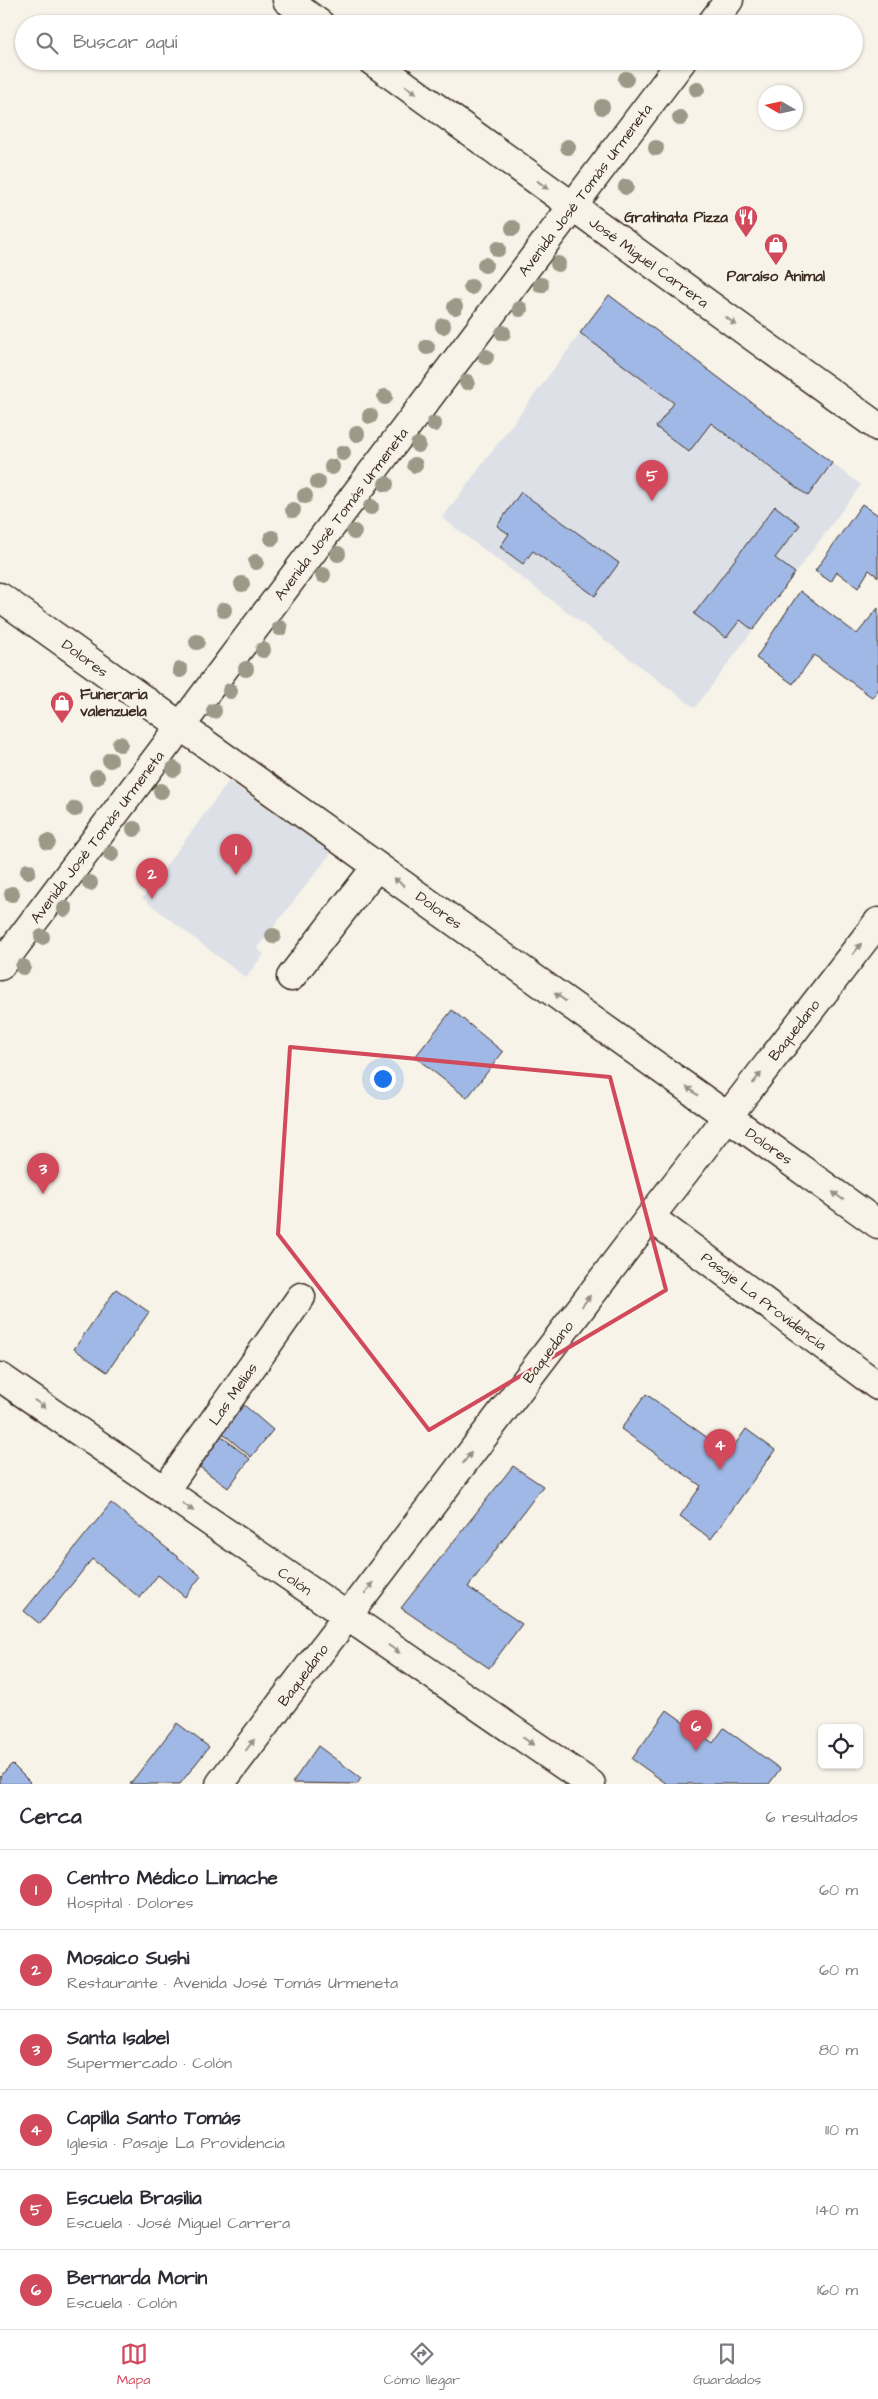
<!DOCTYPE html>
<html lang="es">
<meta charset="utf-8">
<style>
body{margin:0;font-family:"Architects Daughter",sans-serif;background:#f7f7f7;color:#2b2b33}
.controls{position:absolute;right:15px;bottom:15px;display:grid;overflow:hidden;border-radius:8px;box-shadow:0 1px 4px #0004}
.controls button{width:45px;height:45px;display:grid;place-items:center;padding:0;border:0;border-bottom:1px solid #e1e1e2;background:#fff;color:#2b2b33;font:25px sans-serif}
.compass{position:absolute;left:758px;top:85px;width:45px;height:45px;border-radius:50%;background:#fff;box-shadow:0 1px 4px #0004;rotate:279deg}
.you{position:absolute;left:382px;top:1078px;width:18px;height:18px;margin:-12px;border:4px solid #fff;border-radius:50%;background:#1a73e8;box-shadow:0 0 0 8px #1a73e833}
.badge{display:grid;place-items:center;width:32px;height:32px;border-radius:50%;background:#d1495b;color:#fff;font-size:16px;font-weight:700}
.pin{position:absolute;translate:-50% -41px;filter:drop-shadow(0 1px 2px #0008)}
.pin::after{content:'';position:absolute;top:26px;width:18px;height:15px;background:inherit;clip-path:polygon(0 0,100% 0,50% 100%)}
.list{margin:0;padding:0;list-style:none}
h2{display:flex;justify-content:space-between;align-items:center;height:65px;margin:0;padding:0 20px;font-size:21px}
h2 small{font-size:16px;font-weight:400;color:#7c7c81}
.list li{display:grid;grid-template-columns:32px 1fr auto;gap:15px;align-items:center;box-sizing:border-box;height:80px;padding:0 20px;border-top:1px solid #e1e1e2}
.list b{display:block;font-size:19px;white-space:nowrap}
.list p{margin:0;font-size:16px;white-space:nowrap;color:#7c7c81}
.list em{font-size:16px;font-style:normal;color:#7c7c81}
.icon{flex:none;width:28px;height:28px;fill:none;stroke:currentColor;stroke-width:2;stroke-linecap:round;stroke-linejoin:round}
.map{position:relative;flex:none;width:878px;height:1784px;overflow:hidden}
.search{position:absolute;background:#fff;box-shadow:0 1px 4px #0004;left:15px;right:15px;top:15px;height:55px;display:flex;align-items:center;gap:12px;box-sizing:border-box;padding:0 18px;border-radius:28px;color:#7c7c81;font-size:19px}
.sheet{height:545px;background:#fff}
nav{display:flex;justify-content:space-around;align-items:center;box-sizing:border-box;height:70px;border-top:1px solid #e1e1e2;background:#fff;font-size:14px;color:#7c7c81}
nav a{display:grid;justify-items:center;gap:2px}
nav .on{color:#d1495b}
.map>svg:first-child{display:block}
.built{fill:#dde1e7}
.building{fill:#a0b8e5;stroke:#3b2a1e}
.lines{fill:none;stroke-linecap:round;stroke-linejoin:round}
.minor-casing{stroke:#3b2a1e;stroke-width:31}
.minor{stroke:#f7f3e8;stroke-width:28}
.tree{fill:#9d9988}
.oneway{fill:#998e83}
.marked{fill:none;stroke:#d1495b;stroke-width:4;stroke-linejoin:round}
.labels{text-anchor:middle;stroke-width:4.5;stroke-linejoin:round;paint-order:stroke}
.street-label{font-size:15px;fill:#3b2a1e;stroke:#f7f3e8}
.poi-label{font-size:15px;font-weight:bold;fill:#3b2a1e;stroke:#f7f3e8;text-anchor:end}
</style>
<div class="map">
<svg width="878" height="1784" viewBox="0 0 878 1784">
<rect width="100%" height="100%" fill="#f7f3e8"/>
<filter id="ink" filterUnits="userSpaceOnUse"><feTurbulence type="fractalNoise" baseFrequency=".02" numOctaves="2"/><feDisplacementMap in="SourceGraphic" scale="10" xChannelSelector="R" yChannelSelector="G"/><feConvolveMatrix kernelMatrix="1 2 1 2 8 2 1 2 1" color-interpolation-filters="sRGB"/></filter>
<g filter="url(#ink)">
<path class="built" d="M 609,295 L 861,485 L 695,708 L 442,518 Z
M 229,781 L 332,852 L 257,948 L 264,954 L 246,978 L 142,898 Z"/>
<path class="building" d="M 609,295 L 832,463 L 808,496 L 711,423 L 689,452 L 656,427 L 674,403 L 580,333 Z
M 521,492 L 619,563 L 595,596 L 533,551 L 523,564 L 500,547 L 509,534 L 497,526 Z
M 862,504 L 878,515 L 878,577 L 869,570 L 858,588 L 837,572 L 831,582 L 815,571 Z
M 775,506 L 800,525 L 775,558 L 795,573 L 753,630 L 740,620 L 726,638 L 694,614 Z
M 800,591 L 857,634 L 878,608 L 878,690 L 873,698 L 814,655 L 793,684 L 756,658 Z
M 452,1010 L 503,1052 L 467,1098 L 415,1057 Z
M 116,1289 L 149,1312 L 107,1372 L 74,1349 Z
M 646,1394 L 729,1453 L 746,1429 L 775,1450 L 711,1539 L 680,1516 L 701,1486 L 621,1429 Z
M 244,1405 L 273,1430 L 251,1457 L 221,1432 Z
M 220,1435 L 250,1459 L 228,1488 L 197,1465 Z
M 513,1466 L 543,1486 L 468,1587 L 522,1624 L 489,1668 L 401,1608 Z
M 111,1503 L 201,1576 L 185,1597 L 158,1575 L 140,1598 L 92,1559 L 40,1624 L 24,1611 Z
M 667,1710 L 713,1743 L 724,1728 L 780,1769 L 769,1784 L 667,1784 L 632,1759 Z
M 177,1723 L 209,1747 L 180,1784 L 130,1784 Z
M 318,1746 L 361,1778 L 357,1784 L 292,1783 Z
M 12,1764 L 30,1782 L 28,1784 L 0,1784 L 0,1776 Z"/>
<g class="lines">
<g class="minor-casing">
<path id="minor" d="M 287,0 L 320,24
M 711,24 L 729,0
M 372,61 L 878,427
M 0,597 L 878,1224
M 0,966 L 682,61
M 291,977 L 377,866
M 650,1217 L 878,1386
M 0,1377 L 591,1784
M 165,1490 L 301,1297
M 220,1784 L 650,1217 L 878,922"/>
</g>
<use href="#minor" class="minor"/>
</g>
<g class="tree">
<circle cx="626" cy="79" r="8"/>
<circle cx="697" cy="89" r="8"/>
<circle cx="602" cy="107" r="8"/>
<circle cx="680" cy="118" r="8"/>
<circle cx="568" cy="147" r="8"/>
<circle cx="656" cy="148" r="8"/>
<circle cx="626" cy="187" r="8"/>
<circle cx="513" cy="228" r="8"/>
<circle cx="498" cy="249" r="8"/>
<circle cx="558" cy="264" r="8"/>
<circle cx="485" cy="265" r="8"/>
<circle cx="541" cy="285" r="8"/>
<circle cx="471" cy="287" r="8"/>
<circle cx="455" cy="307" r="8"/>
<circle cx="520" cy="309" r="8"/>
<circle cx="443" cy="326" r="8"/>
<circle cx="503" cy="333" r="8"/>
<circle cx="427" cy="347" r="8"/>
<circle cx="486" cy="357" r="8"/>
<circle cx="467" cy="382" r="8"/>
<circle cx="385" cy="397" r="8"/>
<circle cx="370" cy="416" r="8"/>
<circle cx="434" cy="424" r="8"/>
<circle cx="357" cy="434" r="8"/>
<circle cx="418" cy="445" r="8"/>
<circle cx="343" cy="453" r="8"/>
<circle cx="415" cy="465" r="8"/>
<circle cx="332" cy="467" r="8"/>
<circle cx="318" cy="482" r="8"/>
<circle cx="386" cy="484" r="8"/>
<circle cx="305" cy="496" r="8"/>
<circle cx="371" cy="507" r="8"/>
<circle cx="293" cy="510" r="8"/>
<circle cx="354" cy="532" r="8"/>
<circle cx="272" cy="538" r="8"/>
<circle cx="338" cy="554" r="8"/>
<circle cx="256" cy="562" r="8"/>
<circle cx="323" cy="575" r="8"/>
<circle cx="242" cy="584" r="8"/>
<circle cx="224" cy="610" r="8"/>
<circle cx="280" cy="628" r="8"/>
<circle cx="197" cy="642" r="8"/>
<circle cx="263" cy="650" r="8"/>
<circle cx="246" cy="669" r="8"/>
<circle cx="180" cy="670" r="8"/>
<circle cx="230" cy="691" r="8"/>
<circle cx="214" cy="711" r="8"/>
<circle cx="120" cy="744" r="8"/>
<circle cx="110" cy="760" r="8"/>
<circle cx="174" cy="769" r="8"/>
<circle cx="97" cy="777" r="8"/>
<circle cx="161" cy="791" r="8"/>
<circle cx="75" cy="809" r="8"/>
<circle cx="134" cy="829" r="8"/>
<circle cx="48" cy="842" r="8"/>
<circle cx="111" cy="854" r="8"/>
<circle cx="28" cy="871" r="8"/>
<circle cx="90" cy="883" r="8"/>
<circle cx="12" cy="894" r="8"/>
<circle cx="65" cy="909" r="8"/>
<circle cx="273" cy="936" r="8"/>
<circle cx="42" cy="937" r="8"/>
<circle cx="23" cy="967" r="8"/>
</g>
<defs><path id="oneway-solid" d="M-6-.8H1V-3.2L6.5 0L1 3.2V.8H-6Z" transform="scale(1.25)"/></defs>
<g class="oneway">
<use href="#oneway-solid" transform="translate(411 90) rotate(36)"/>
<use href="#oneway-solid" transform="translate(543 185) rotate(36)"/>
<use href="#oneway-solid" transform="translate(731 321) rotate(36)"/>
<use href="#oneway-solid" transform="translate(399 882) rotate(-144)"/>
<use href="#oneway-solid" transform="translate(857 949) rotate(-52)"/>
<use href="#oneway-solid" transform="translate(560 997) rotate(-144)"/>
<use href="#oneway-solid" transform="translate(757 1078) rotate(-52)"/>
<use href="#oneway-solid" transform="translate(692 1091) rotate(-144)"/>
<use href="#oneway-solid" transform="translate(838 1196) rotate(-144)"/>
<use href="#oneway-solid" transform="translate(586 1301) rotate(-53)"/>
<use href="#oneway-solid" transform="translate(40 1404) rotate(35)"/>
<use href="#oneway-solid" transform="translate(467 1458) rotate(-53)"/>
<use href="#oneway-solid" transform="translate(188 1507) rotate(35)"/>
<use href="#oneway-solid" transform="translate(369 1588) rotate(-53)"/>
<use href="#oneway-solid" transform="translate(394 1649) rotate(35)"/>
<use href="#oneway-solid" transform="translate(528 1741) rotate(35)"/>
<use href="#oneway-solid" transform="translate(250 1745) rotate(-53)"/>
</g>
</g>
<path class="marked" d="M 290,1047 L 610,1077 L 666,1290 L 429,1430 L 278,1234 Z"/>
<defs>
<g id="restaurant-pin" transform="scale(1.25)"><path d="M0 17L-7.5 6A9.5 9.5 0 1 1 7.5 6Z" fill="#d1495b" stroke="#f7f3e8"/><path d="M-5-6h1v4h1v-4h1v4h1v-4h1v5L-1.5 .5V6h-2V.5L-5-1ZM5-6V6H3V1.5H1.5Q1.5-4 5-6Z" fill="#fff"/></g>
<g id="shop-pin" transform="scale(1.25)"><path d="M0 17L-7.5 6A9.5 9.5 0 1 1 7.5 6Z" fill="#d1495b" stroke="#f7f3e8"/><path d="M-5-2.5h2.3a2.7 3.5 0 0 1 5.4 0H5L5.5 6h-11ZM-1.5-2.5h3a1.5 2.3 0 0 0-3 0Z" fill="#fff"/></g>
</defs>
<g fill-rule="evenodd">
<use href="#restaurant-pin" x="746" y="217"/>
<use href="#shop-pin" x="776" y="245"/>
<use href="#shop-pin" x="62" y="703"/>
</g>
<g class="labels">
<g class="street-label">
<text transform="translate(585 190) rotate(-53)" y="5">Avenida José Tomás Urmeneta</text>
<text transform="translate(649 262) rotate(36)" y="5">José Miguel Carrera</text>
<text transform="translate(341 514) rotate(-53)" y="5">Avenida José Tomás Urmeneta</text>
<text transform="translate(85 658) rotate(36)" y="5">Dolores</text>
<text transform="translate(97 837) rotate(-53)" y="5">Avenida José Tomás Urmeneta</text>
<text transform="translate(439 910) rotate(36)" y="5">Dolores</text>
<text transform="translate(794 1030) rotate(-52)" y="5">Baquedano</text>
<text transform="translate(769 1146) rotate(35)" y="5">Dolores</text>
<text transform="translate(764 1301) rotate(37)" y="5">Pasaje La Providencia</text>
<text transform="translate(548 1352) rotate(-53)" y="5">Baquedano</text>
<text transform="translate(233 1394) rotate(-55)" y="5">Las Melias</text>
<text transform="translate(295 1581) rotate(35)" y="5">Colón</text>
<text transform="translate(303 1675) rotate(-53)" y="5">Baquedano</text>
</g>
<g class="poi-label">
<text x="728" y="222">Gratinata Pizza</text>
<text x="776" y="281" text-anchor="middle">Paraíso Animal</text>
<text x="80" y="699" text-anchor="start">Funeraria<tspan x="80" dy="17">valenzuela</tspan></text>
</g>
</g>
</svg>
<div class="controls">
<button><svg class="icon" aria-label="locate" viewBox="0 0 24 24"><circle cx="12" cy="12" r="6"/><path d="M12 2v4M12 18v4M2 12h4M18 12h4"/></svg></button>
</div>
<svg class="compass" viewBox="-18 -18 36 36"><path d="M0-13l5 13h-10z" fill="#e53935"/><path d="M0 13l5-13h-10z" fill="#7c7c81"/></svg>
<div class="you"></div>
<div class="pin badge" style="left:236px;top:875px">1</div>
<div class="pin badge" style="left:152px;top:899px">2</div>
<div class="pin badge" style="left:43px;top:1194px">3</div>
<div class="pin badge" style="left:720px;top:1470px">4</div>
<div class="pin badge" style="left:652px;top:501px">5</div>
<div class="pin badge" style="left:696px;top:1751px">6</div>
<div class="search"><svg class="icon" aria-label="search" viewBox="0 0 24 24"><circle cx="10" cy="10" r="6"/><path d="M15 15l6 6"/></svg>Buscar aquí</div>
</div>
<section class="sheet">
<h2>Cerca<small>6 resultados</small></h2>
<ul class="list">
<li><span class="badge">1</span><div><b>Centro Médico Limache</b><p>Hospital · Dolores</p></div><em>60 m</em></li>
<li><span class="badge">2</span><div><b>Mosaico Sushi</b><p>Restaurante · Avenida José Tomás Urmeneta</p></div><em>60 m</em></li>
<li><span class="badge">3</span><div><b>Santa Isabel</b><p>Supermercado · Colón</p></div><em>80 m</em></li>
<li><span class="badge">4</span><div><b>Capilla Santo Tomás</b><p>Iglesia · Pasaje La Providencia</p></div><em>110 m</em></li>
<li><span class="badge">5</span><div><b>Escuela Brasilia</b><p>Escuela · José Miguel Carrera</p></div><em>140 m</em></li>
<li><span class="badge">6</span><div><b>Bernarda Morin</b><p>Escuela · Colón</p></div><em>160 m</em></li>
</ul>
</section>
<nav>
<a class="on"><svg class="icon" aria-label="map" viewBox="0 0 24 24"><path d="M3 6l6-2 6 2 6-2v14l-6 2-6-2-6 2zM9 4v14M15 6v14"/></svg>Mapa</a>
<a><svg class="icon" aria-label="directions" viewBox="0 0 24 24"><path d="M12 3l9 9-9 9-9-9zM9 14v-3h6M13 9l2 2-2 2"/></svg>Cómo llegar</a>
<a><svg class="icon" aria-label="saved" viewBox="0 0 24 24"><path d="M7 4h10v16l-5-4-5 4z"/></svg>Guardados</a>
</nav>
